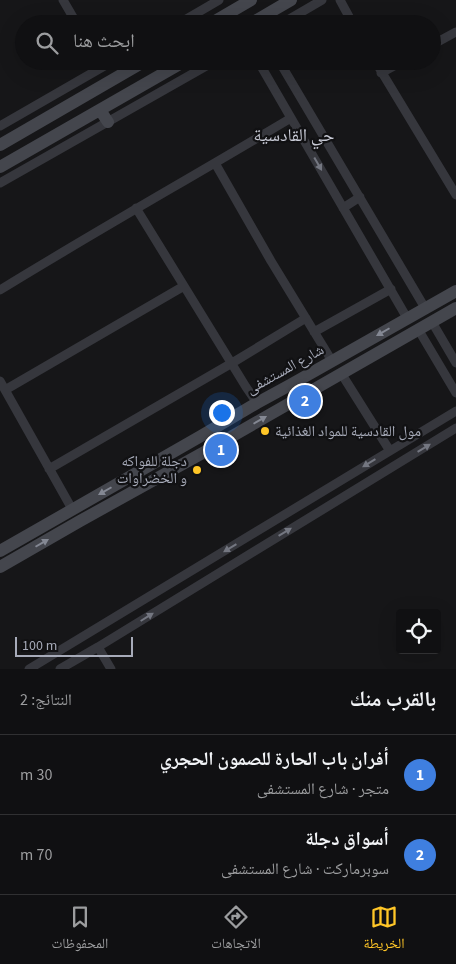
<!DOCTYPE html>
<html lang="ar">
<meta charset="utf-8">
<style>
body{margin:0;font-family:"Source Sans 3","Noto Naskh Arabic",sans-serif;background:#1e1e20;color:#f1f3f6;direction:rtl}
.controls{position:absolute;right:15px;bottom:15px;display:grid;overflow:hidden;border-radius:5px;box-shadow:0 5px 20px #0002}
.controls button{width:45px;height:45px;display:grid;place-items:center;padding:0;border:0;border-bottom:1px solid #303032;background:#101012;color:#f1f3f6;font:25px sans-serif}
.scale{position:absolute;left:15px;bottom:12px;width:118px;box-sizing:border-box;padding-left:5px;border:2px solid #a7abb9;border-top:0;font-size:14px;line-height:18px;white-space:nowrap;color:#a7abb9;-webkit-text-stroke:4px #111113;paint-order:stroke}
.you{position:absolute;left:221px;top:412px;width:18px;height:18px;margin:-12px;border:4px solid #fff;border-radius:50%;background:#1a73e8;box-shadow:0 0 0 8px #1a73e833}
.badge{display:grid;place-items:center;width:32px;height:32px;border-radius:50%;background:#ffc627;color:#fff;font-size:16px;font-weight:700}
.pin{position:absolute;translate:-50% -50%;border:2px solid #fff;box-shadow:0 1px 5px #0006}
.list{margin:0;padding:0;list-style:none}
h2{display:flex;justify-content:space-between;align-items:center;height:65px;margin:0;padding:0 20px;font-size:21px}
h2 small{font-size:16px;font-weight:400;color:#9c9d9f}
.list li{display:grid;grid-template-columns:32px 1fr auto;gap:15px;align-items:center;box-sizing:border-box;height:80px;padding:0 20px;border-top:1px solid #303032}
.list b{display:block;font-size:19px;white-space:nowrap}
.list p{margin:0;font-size:16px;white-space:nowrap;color:#9c9d9f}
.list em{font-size:16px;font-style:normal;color:#9c9d9f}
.icon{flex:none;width:28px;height:28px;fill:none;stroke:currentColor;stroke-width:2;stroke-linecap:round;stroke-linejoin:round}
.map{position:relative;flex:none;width:456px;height:669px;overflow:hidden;direction:ltr}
.search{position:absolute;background:#101012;box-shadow:0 5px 20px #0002;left:15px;right:15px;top:15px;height:55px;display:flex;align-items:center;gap:12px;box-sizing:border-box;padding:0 18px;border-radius:28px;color:#9c9d9f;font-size:19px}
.sheet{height:225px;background:#101012}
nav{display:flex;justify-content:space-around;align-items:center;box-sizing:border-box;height:70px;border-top:1px solid #303032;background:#101012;font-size:14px;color:#9c9d9f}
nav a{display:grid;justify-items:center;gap:2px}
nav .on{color:#ffc627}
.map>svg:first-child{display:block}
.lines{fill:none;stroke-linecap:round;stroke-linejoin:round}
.street{stroke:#36373d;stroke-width:9}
.secondary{stroke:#44464d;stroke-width:12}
.oneway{fill:#747781}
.oneway2{fill:#848893}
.poi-dot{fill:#ffc627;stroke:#111113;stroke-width:2}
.labels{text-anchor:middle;stroke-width:4.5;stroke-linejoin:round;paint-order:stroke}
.street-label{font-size:15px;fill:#a7abb9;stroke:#111113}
.poi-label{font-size:15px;fill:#a7abb9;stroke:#111113;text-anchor:start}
.quarter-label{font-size:18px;fill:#c8cad5;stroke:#111113}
</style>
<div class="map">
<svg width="456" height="669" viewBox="0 0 456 669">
<rect width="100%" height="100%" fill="#161618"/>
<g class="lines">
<path class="street" d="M 63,0 L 77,24
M 340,0 L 353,24
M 178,24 L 219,0
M 281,24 L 322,0
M 432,45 L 456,32
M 258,61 L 407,318
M 279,61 L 425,308
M 375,61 L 456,195
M 381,73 L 403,61
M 0,126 L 113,61
M 215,163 L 271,261 L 332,361
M 0,183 L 215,61
M 136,208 L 184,286
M 343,208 L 360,197
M 0,290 C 96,231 194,176 291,118
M 432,322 L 456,363
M 418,329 L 456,393
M 314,332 L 391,289
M 341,373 L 390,451
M 0,381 L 72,509
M 5,390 L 184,286 L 246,387 L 257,403
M 49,469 L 232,363 L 306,318
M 98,647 L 111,669
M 29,669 L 456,411
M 60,669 L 98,647 L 456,428"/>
<path class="secondary" d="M 210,24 L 251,0
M 250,24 L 291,0
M 100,110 L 108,122
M 0,145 L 145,61
M 0,167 L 185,61
M 0,551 L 201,436 L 257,403 L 290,385 L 456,291
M 0,567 L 80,521 L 208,450 L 456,308"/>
</g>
<defs><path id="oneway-solid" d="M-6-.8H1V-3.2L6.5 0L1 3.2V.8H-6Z" transform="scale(1.25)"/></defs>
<g class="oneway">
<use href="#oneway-solid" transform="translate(318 164) rotate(60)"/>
<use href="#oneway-solid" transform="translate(424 448) rotate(-31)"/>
<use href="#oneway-solid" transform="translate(369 463) rotate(149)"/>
<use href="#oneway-solid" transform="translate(285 532) rotate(-31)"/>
<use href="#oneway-solid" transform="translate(230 548) rotate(149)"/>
<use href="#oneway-solid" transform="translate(147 617) rotate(-32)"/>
</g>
<g class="oneway2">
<use href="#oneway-solid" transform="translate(383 332) rotate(150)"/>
<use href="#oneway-solid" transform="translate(260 420) rotate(-30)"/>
<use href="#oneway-solid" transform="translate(105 491) rotate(150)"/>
<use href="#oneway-solid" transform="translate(42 543) rotate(-30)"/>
</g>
<g class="poi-dot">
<circle cx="265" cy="431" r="5"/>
<circle cx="197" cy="470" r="5"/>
</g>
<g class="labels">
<g class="street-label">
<text transform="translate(285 369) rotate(-29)" y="5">شارع المستشفى</text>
</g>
<g class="poi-label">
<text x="275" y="436">مول القادسية للمواد الغذائية</text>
<text x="187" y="466" text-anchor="end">دجلة للفواكه<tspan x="187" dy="17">و الخضراوات</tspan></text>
</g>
<g class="quarter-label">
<text x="294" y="141">حي القادسية</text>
</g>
</g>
</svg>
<div class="controls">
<button><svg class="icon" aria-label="locate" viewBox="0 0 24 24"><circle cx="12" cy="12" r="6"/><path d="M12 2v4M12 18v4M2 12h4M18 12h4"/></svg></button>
</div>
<div class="scale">100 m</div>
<div class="you"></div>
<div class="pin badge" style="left:221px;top:450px;background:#3f7fe0">1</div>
<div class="pin badge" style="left:305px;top:401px;background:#3f7fe0">2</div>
<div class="search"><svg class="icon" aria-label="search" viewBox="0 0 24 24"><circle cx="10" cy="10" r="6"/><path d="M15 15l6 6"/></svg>ابحث هنا</div>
</div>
<section class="sheet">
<h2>بالقرب منك<small>النتائج: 2</small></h2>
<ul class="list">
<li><span class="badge" style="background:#3f7fe0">1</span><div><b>أفران باب الحارة للصمون الحجري</b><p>متجر · شارع المستشفى</p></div><em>30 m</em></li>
<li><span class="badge" style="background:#3f7fe0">2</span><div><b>أسواق دجلة</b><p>سوبرماركت · شارع المستشفى</p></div><em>70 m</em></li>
</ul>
</section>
<nav>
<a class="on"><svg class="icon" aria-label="map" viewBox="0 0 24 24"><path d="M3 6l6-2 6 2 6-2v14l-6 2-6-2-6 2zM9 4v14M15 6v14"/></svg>الخريطة</a>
<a><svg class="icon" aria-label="directions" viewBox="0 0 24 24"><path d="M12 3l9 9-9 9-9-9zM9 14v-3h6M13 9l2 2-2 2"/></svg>الاتجاهات</a>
<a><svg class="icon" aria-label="saved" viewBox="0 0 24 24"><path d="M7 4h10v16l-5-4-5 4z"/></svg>المحفوظات</a>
</nav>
